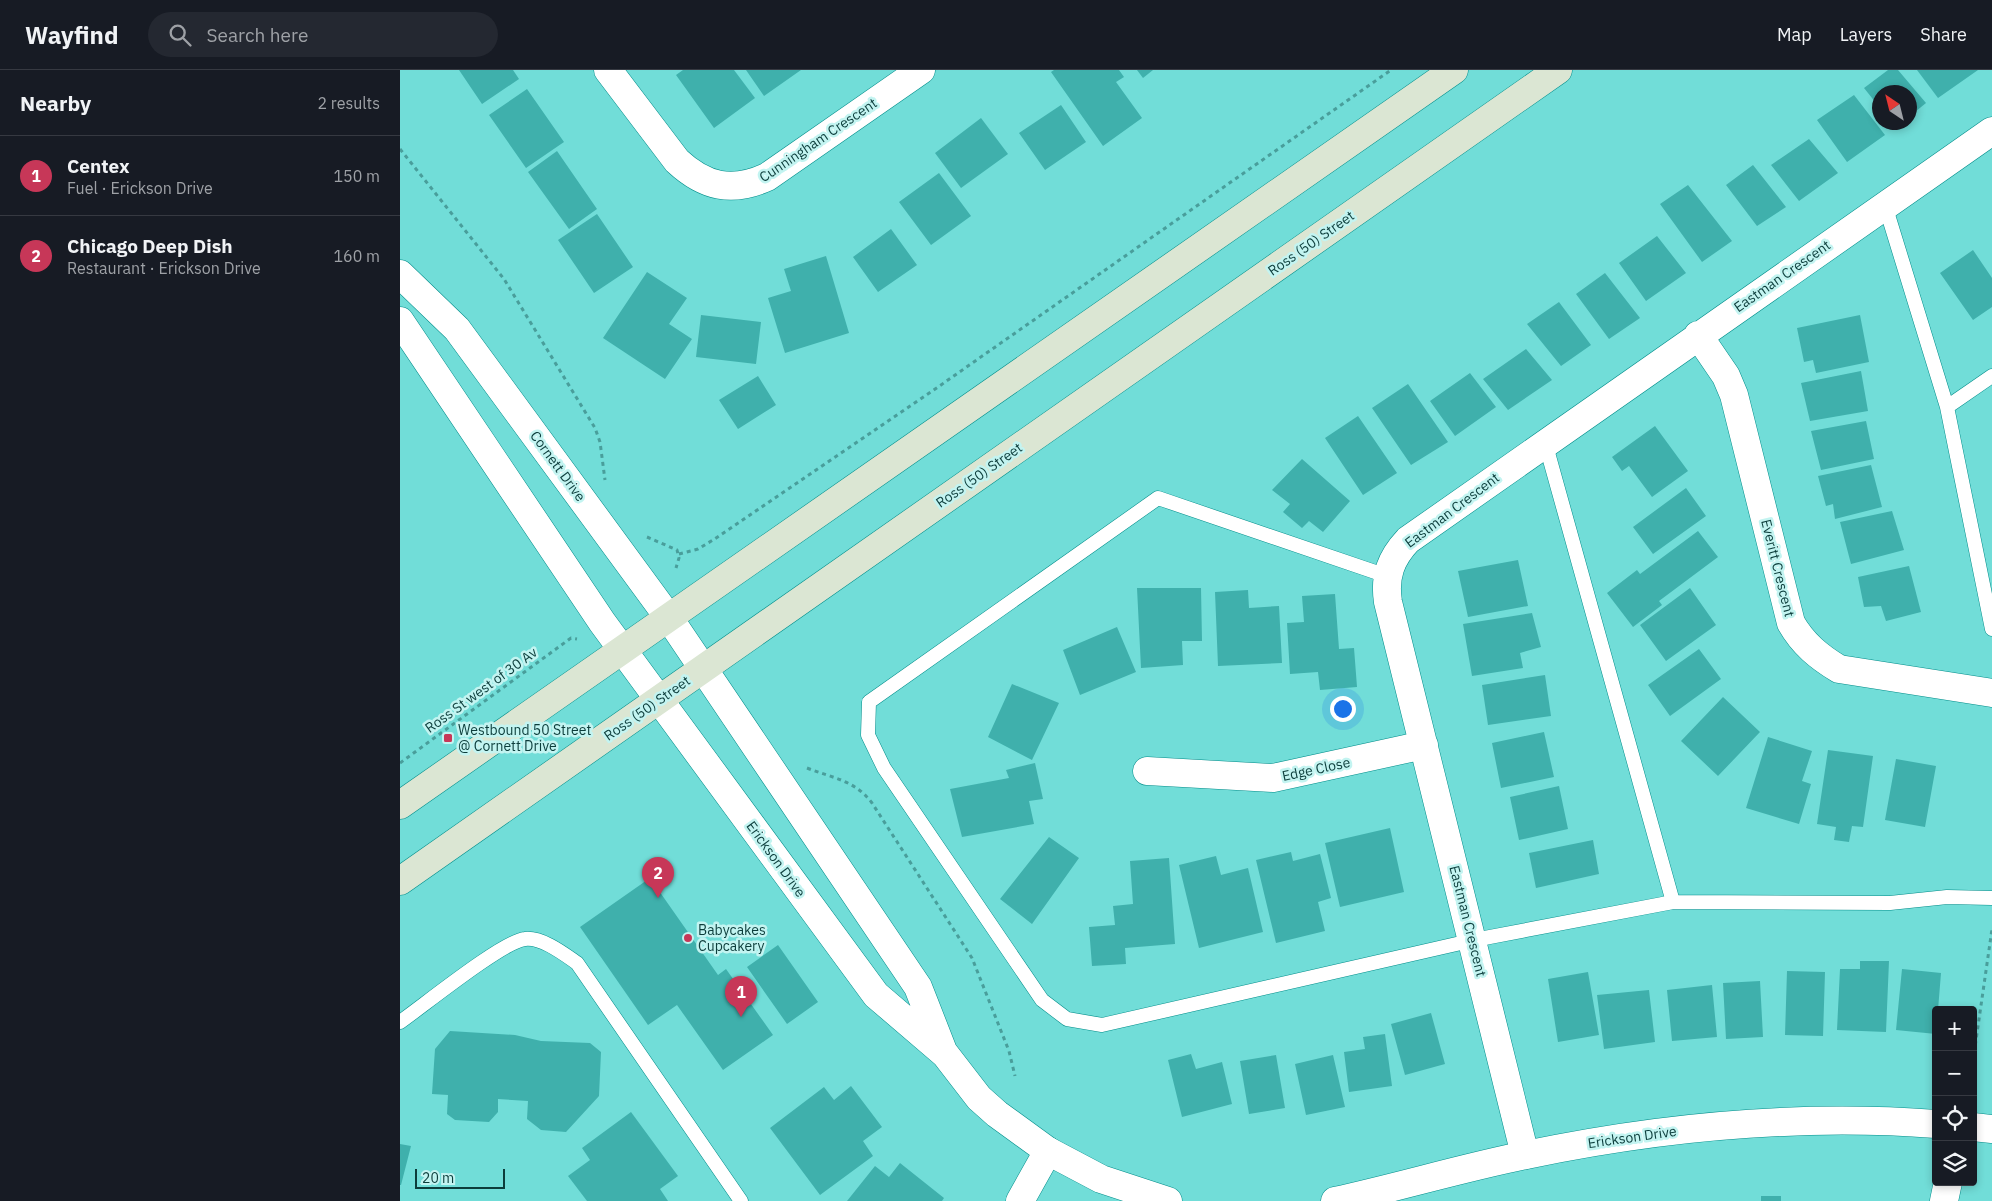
<!DOCTYPE html>
<meta charset="utf-8">
<style>
body{margin:0;font-family:"IBM Plex Sans",sans-serif;background:#242831;color:#f1f3f6}
.controls{position:absolute;right:15px;bottom:15px;display:grid;overflow:hidden;border-radius:5px;box-shadow:0 2px 8px #0003}
.controls button{width:45px;height:45px;display:grid;place-items:center;padding:0;border:0;border-bottom:1px solid #363941;background:#171b24;color:#f1f3f6;font:25px sans-serif}
.compass{position:absolute;left:1472px;top:15px;width:45px;height:45px;border-radius:50%;background:#171b24;box-shadow:0 2px 8px #0003;rotate:325deg}
.scale{position:absolute;left:15px;bottom:12px;width:90px;box-sizing:border-box;padding-left:5px;border:2px solid #0c3d3b;border-top:0;font-size:14px;line-height:18px;white-space:nowrap;color:#0c3d3b;-webkit-text-stroke:4px #c3f4f1;paint-order:stroke}
.you{position:absolute;left:942px;top:638px;width:18px;height:18px;margin:-12px;border:4px solid #fff;border-radius:50%;background:#1a73e8;box-shadow:0 0 0 8px #1a73e833}
.badge{display:grid;place-items:center;width:32px;height:32px;border-radius:50%;background:#c73758;color:#fff;font-size:16px;font-weight:700}
.pin{position:absolute;translate:-50% -41px;filter:drop-shadow(0 1px 2px #0008)}
.pin::after{content:'';position:absolute;top:26px;width:18px;height:15px;background:inherit;clip-path:polygon(0 0,100% 0,50% 100%)}
.list{margin:0;padding:0;list-style:none}
h2{display:flex;justify-content:space-between;align-items:center;height:65px;margin:0;padding:0 20px;font-size:21px}
h2 small{font-size:16px;font-weight:400;color:#9ea1a6}
.list li{display:grid;grid-template-columns:32px 1fr auto;gap:15px;align-items:center;box-sizing:border-box;height:80px;padding:0 20px;border-top:1px solid #363941}
.list b{display:block;font-size:19px;white-space:nowrap}
.list p{margin:0;font-size:16px;white-space:nowrap;color:#9ea1a6}
.list em{font-size:16px;font-style:normal;color:#9ea1a6}
.icon{flex:none;width:28px;height:28px;fill:none;stroke:currentColor;stroke-width:2;stroke-linecap:round;stroke-linejoin:round}
.map{position:relative;flex:none;width:1592px;height:1131px;overflow:hidden}
header{display:flex;align-items:center;gap:30px;box-sizing:border-box;height:70px;padding:0 25px;background:#171b24;border-bottom:1px solid #363941}
header strong{font-size:24px}
nav{display:flex;gap:28px;margin-inline-start:auto;font-size:18px}
.search{width:350px;height:45px;background:#242831;display:flex;align-items:center;gap:12px;box-sizing:border-box;padding:0 18px;border-radius:28px;color:#9ea1a6;font-size:19px}
main{display:flex}
aside{flex:1;background:#171b24}
.map>svg:first-child{display:block}
.building{fill:#3fb0ac}
.lines{fill:none;stroke-linecap:round;stroke-linejoin:round}
.service-casing{stroke:#008d8a;stroke-width:15}
.minor-casing{stroke:#008d8a;stroke-width:29}
.tertiary-casing{stroke:#008d8a;stroke-width:29}
.secondary-casing{stroke:#008d8a;stroke-width:29}
.path{stroke:#499e9b;stroke-width:3;stroke-dasharray:4 4;stroke-linecap:butt}
.service{stroke:#fff;stroke-width:14}
.minor{stroke:#fff;stroke-width:28}
.tertiary{stroke:#fff;stroke-width:28}
.secondary{stroke:#dbe6d3;stroke-width:28}
.poi-dot{fill:#c73758;stroke:#c3f4f1;stroke-width:2}
.labels{text-anchor:middle;stroke-width:5;stroke-linejoin:round;paint-order:stroke}
.street-label{font-size:14px;fill:#0c3d3b;stroke:#c3f4f1}
.poi-label{font-size:14px;fill:#0c3d3b;stroke:#c3f4f1;text-anchor:start}
</style>
<header>
<strong>Wayfind</strong>
<div class="search"><svg class="icon" aria-label="search" viewBox="0 0 24 24"><circle cx="10" cy="10" r="6"/><path d="M15 15l6 6"/></svg>Search here</div>
<nav><a>Map</a><a>Layers</a><a>Share</a></nav>
</header>
<main>
<aside>
<h2>Nearby<small>2 results</small></h2>
<ul class="list">
<li><span class="badge">1</span><div><b>Centex</b><p>Fuel · Erickson Drive</p></div><em>150 m</em></li>
<li><span class="badge">2</span><div><b>Chicago Deep Dish</b><p>Restaurant · Erickson Drive</p></div><em>160 m</em></li>
</ul>
</aside>
<div class="map">
<svg width="1592" height="1131" viewBox="0 0 1592 1131">
<rect width="100%" height="100%" fill="#71ddd8"/>
<path class="building" d="M 59,0 L 113,0 L 119,9 L 82,34 Z
M 283,0 L 334,0 L 355,28 L 314,58 L 276,5 Z
M 346,0 L 401,0 L 364,26 Z
M 654,0 L 719,0 L 724,7 L 716,12 L 742,48 L 703,76 L 651,2 Z
M 737,0 L 753,0 L 743,8 Z
M 1488,0 L 1498,0 L 1526,33 L 1510,46 L 1510,22 L 1480,22 L 1480,38 L 1464,18 Z
M 1517,0 L 1578,0 L 1538,28 Z
M 127,19 L 164,72 L 126,98 L 89,45 Z
M 1454,25 L 1485,65 L 1447,92 L 1417,50 Z
M 661,35 L 686,72 L 645,100 L 619,63 Z
M 581,48 L 608,84 L 561,118 L 535,83 Z
M 1409,69 L 1438,103 L 1399,131 L 1371,95 Z
M 157,81 L 197,139 L 169,159 L 128,102 Z
M 1353,95 L 1386,137 L 1357,156 L 1326,115 Z
M 539,103 L 571,146 L 531,175 L 499,132 Z
M 1288,115 L 1332,171 L 1302,192 L 1260,134 Z
M 197,144 L 233,197 L 194,223 L 158,170 Z
M 491,159 L 517,195 L 478,222 L 453,187 Z
M 1257,166 L 1286,203 L 1246,231 L 1219,193 Z
M 1573,180 L 1592,208 L 1592,237 L 1573,250 L 1540,203 Z
M 426,186 L 449,263 L 385,283 L 368,228 L 391,221 L 384,199 Z
M 247,202 L 287,228 L 269,254 L 292,269 L 265,309 L 203,268 Z
M 1205,203 L 1240,248 L 1209,269 L 1176,224 Z
M 1159,232 L 1191,275 L 1161,296 L 1127,254 Z
M 301,245 L 361,252 L 356,294 L 296,287 Z
M 1460,245 L 1469,292 L 1416,303 L 1413,290 L 1404,292 L 1397,258 Z
M 1126,279 L 1152,310 L 1108,340 L 1083,309 Z
M 1461,301 L 1468,341 L 1410,351 L 1401,313 Z
M 1070,303 L 1096,337 L 1055,366 L 1030,331 Z
M 358,306 L 376,335 L 338,359 L 319,330 Z
M 1008,314 L 1048,372 L 1011,395 L 972,338 Z
M 958,346 L 997,403 L 963,425 L 925,368 Z
M 1466,351 L 1474,389 L 1421,400 L 1411,361 Z
M 1255,356 L 1288,401 L 1252,427 L 1229,396 L 1222,401 L 1212,387 Z
M 902,389 L 950,431 L 923,462 L 909,451 L 902,458 L 883,442 L 890,434 L 872,420 Z
M 1471,395 L 1482,437 L 1435,449 L 1433,434 L 1426,436 L 1418,406 Z
M 1286,418 L 1306,446 L 1253,484 L 1233,457 Z
M 1492,441 L 1504,480 L 1451,494 L 1440,452 Z
M 1298,461 L 1318,487 L 1259,531 L 1262,535 L 1233,557 L 1207,523 L 1237,500 L 1240,504 Z
M 1118,490 L 1128,536 L 1068,547 L 1058,501 Z
M 1509,496 L 1521,542 L 1486,551 L 1481,536 L 1464,537 L 1458,507 Z
M 737,518 L 801,518 L 802,571 L 782,571 L 783,595 L 741,598 Z
M 1290,518 L 1316,555 L 1266,591 L 1240,555 Z
M 848,520 L 849,538 L 879,536 L 882,593 L 818,596 L 815,522 Z
M 935,524 L 939,579 L 954,578 L 957,617 L 920,620 L 918,602 L 890,604 L 887,553 L 904,552 L 902,526 Z
M 1132,543 L 1141,577 L 1120,583 L 1123,598 L 1072,606 L 1063,554 Z
M 717,557 L 736,602 L 680,625 L 663,580 Z
M 1299,579 L 1321,609 L 1270,646 L 1248,615 Z
M 1145,605 L 1151,646 L 1088,655 L 1082,615 Z
M 612,614 L 659,633 L 632,690 L 588,667 Z
M 1323,627 L 1360,662 L 1318,706 L 1281,671 Z
M 1144,662 L 1154,707 L 1101,718 L 1092,673 Z
M 1368,667 L 1412,681 L 1402,711 L 1411,714 L 1399,754 L 1346,738 Z
M 1428,680 L 1473,686 L 1463,757 L 1452,756 L 1449,772 L 1434,770 L 1436,757 L 1417,754 Z
M 1496,689 L 1536,696 L 1525,757 L 1485,750 Z
M 635,693 L 643,729 L 629,731 L 634,754 L 562,767 L 550,719 L 609,708 L 606,700 Z
M 1159,716 L 1168,759 L 1119,770 L 1110,727 Z
M 990,758 L 1004,822 L 940,837 L 925,773 Z
M 649,767 L 679,788 L 632,854 L 600,829 Z
M 1193,770 L 1199,804 L 1136,818 L 1129,783 Z
M 891,782 L 893,791 L 920,784 L 931,828 L 918,832 L 925,861 L 876,873 L 856,790 Z
M 816,786 L 821,805 L 848,798 L 863,862 L 799,878 L 779,795 Z
M 769,788 L 775,874 L 725,878 L 726,894 L 692,896 L 689,857 L 715,855 L 713,836 L 733,834 L 730,791 Z
M 250,808 L 318,905 L 326,899 L 373,965 L 323,1000 L 277,935 L 248,955 L 180,857 Z
M 378,875 L 418,932 L 387,954 L 347,897 Z
M 1460,891 L 1489,891 L 1486,962 L 1437,960 L 1440,899 L 1460,899 Z
M 1502,899 L 1541,903 L 1538,940 L 1536,940 L 1536,964 L 1496,960 Z
M 1387,901 L 1425,902 L 1423,966 L 1385,965 Z
M 1188,902 L 1199,965 L 1158,972 L 1148,909 Z
M 1360,911 L 1363,967 L 1326,969 L 1323,913 Z
M 1312,915 L 1317,967 L 1272,971 L 1267,920 Z
M 1249,920 L 1255,972 L 1204,979 L 1197,925 Z
M 1031,943 L 1045,994 L 1005,1005 L 991,954 Z
M 50,961 L 115,965 L 141,971 L 190,973 L 201,982 L 199,1026 L 166,1062 L 141,1060 L 127,1049 L 128,1031 L 98,1029 L 98,1042 L 89,1052 L 55,1050 L 47,1044 L 48,1025 L 32,1024 L 35,979 Z
M 985,964 L 992,1016 L 949,1022 L 944,982 L 965,979 L 963,967 Z
M 791,984 L 796,999 L 822,992 L 832,1034 L 782,1047 L 768,990 Z
M 876,985 L 885,1038 L 849,1044 L 840,991 Z
M 933,985 L 945,1037 L 906,1045 L 895,994 Z
M 451,1016 L 482,1057 L 463,1071 L 473,1086 L 420,1125 L 370,1058 L 424,1017 L 434,1030 Z
M 231,1042 L 278,1106 L 260,1119 L 268,1131 L 187,1131 L 168,1106 L 190,1090 L 182,1078 Z
M 0,1074 L 11,1076 L 1,1115 L 0,1115 Z
M 500,1093 L 544,1128 L 542,1131 L 447,1131 L 475,1096 L 489,1107 Z
M 1361,1126 L 1381,1126 L 1381,1131 L 1361,1131 Z"/>
<g class="lines">
<g class="service-casing">
<path id="service" d="M 1485,135 L 1547,337 L 1592,559
M 1547,337 L 1592,306
M 1145,372 L 1273,832
M 987,506 L 758,428 L 469,632 L 468,665 L 484,698 L 642,930 L 667,949 L 702,955 L 1074,870 L 1273,832 L 1490,833 L 1547,827 L 1592,828
M 0,952 C 23,936 103,871 125,869 C 142,867 164,884 177,893 L 341,1131"/>
</g>
<g class="minor-casing">
<path id="minor" d="M 208,0 L 277,91 C 305,117 332,123 367,107 L 521,0
M 1298,265 L 1326,306 L 1334,325 L 1391,553 C 1403,574 1419,587 1439,599 L 1592,623
M 747,701 L 873,708 L 1024,675
M 1125,1085 L 988,532 C 984,506 991,488 1008,470 L 1592,61
M 620,1131 L 648,1081
M 1544,1131 L 1548,1112"/>
</g>
<g class="tertiary-casing">
<path id="tertiary" d="M 0,204 L 57,259 L 269,548 L 518,917 L 543,981
M 0,251 L 202,552 L 476,925 L 545,984 L 579,1028 L 597,1044 L 648,1081 L 701,1109 L 768,1131
M 1573,1057 L 1592,1059
M 935,1131 C 999,1117 1062,1098 1126,1085 C 1260,1057 1399,1044 1536,1054"/>
</g>
<g class="secondary-casing">
<path id="secondary" d="M 0,735 L 1054,0
M 0,811 L 1158,0"/>
</g>
<path class="path" d="M 0,79 L 104,209 L 195,358 L 200,372 L 205,410
M 247,467 L 277,480 L 279,488 L 276,498
M 279,484 L 298,479 L 313,470 L 538,317 L 991,0
M 0,693 L 171,568 L 177,569
M 407,698 C 432,708 455,710 472,733 L 572,888 L 609,981 L 615,1006
M 1573,991 L 1592,859"/>
<use href="#service" class="service"/>
<use href="#minor" class="minor"/>
<use href="#tertiary" class="tertiary"/>
<use href="#secondary" class="secondary"/>
</g>
<g class="poi-dot">
<rect x="43" y="663" width="10" height="10" rx="2.5"/>
<circle cx="288" cy="868" r="5"/>
</g>
<g class="labels">
<g class="street-label">
<text transform="translate(418 70) rotate(-34)" y="5">Cunningham Crescent</text>
<text transform="translate(911 173) rotate(-35)" y="5">Ross (50) Street</text>
<text transform="translate(1382 206) rotate(-35)" y="5">Eastman Crescent</text>
<text transform="translate(158 396) rotate(54)" y="5">Cornett Drive</text>
<text transform="translate(579 405) rotate(-35)" y="5">Ross (50) Street</text>
<text transform="translate(1052 440) rotate(-37)" y="5">Eastman Crescent</text>
<text transform="translate(1378 498) rotate(76)" y="5">Everitt Crescent</text>
<text transform="translate(81 620) rotate(-36)" y="5">Ross St west of 30 Av</text>
<text transform="translate(247 638) rotate(-35)" y="5">Ross (50) Street</text>
<text transform="translate(916 699) rotate(-12)" y="5">Edge Close</text>
<text transform="translate(376 789) rotate(54)" y="5">Erickson Drive</text>
<text transform="translate(1068 851) rotate(76)" y="5">Eastman Crescent</text>
<text transform="translate(1232 1067) rotate(-8)" y="5">Erickson Drive</text>
</g>
<g class="poi-label">
<text x="58" y="665">Westbound 50 Street<tspan x="58" dy="16">@ Cornett Drive</tspan></text>
<text x="298" y="865">Babycakes<tspan x="298" dy="16">Cupcakery</tspan></text>
</g>
</g>
</svg>
<div class="controls">
<button>+</button>
<button>−</button>
<button><svg class="icon" aria-label="locate" viewBox="0 0 24 24"><circle cx="12" cy="12" r="6"/><path d="M12 2v4M12 18v4M2 12h4M18 12h4"/></svg></button>
<button><svg class="icon" aria-label="layers" viewBox="0 0 24 24"><path d="M12 4l9 5-9 5-9-5zM3 14l9 5 9-5"/></svg></button>
</div>
<svg class="compass" viewBox="-18 -18 36 36"><path d="M0-13l5 13h-10z" fill="#e53935"/><path d="M0 13l5-13h-10z" fill="#9ea1a6"/></svg>
<div class="scale">20 m</div>
<div class="you"></div>
<div class="pin badge" style="left:341px;top:947px">1</div>
<div class="pin badge" style="left:258px;top:828px">2</div>
</div>
</main>
